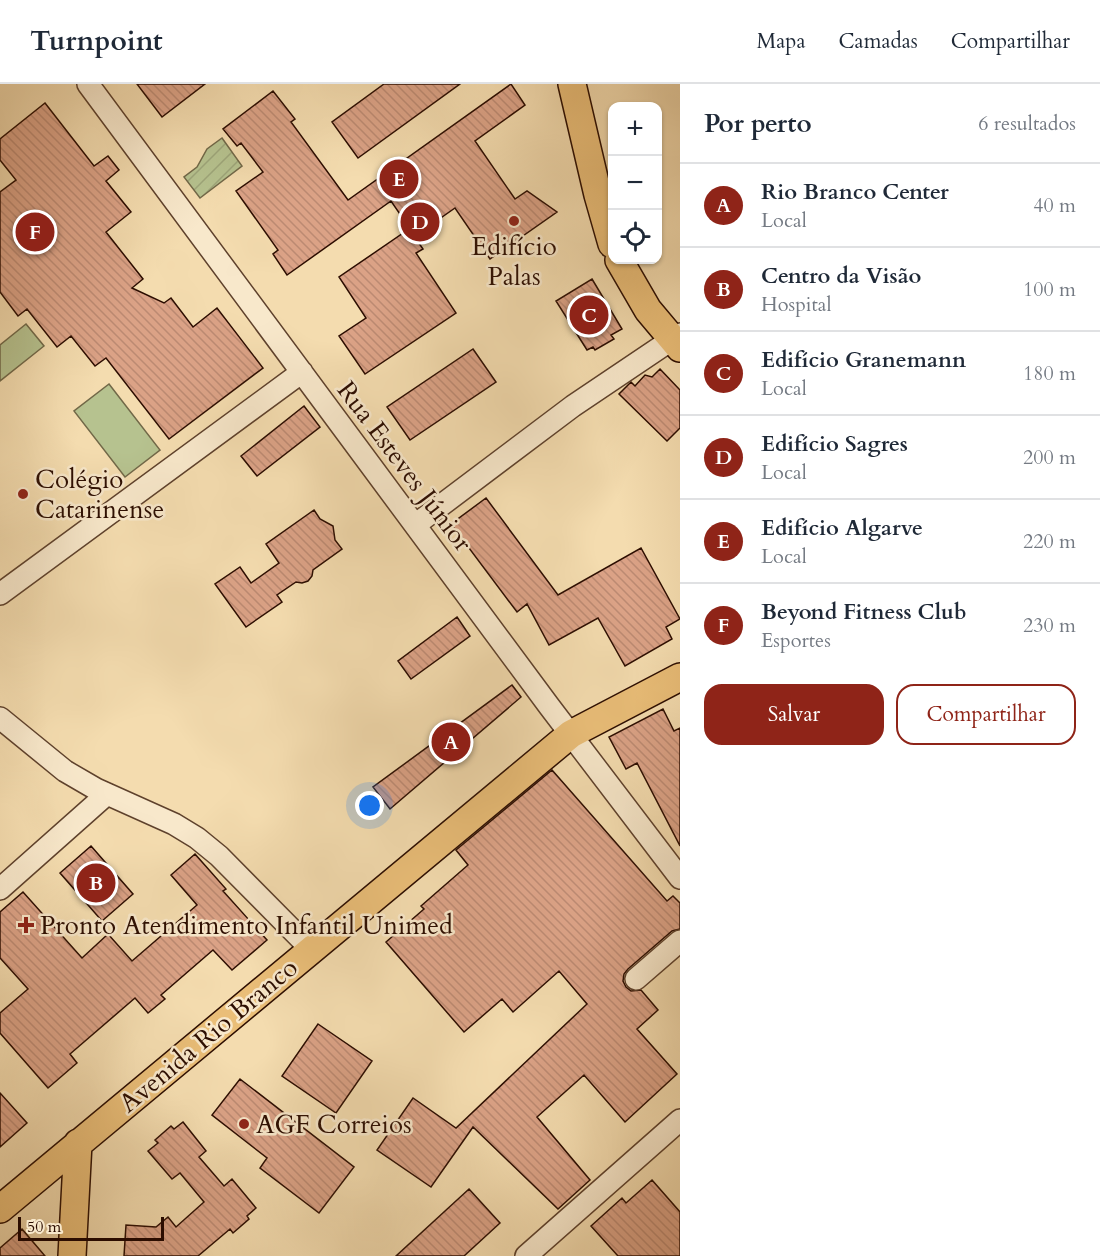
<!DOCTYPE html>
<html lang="pt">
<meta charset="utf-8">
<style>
body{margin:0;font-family:Cardo,serif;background:#f6f6f7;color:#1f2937}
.controls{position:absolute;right:18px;top:18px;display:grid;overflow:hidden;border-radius:12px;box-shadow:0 2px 4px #0004}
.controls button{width:54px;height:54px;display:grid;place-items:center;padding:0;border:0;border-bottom:2px solid #e0e1e3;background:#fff;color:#1f2937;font:30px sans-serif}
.scale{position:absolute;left:18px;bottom:15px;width:146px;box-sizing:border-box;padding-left:6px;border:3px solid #2c0d00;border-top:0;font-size:16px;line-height:21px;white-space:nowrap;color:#2c0d00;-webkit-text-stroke:4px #f8e8cb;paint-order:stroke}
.you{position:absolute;left:370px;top:722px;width:21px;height:21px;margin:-15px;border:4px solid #fff;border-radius:50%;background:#1a73e8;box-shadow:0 0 0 9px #1a73e833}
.badge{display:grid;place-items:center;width:39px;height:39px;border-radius:50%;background:#8f2418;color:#fff;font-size:20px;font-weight:700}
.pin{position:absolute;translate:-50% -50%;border:3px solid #fff;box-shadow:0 2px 6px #0006}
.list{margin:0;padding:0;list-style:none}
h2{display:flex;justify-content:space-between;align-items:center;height:78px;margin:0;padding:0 24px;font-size:26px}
h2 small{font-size:20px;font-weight:400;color:#747a83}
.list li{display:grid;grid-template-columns:39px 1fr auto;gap:18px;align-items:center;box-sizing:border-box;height:84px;padding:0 24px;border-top:2px solid #e0e1e3}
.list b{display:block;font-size:22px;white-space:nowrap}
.list p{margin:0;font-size:20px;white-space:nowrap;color:#747a83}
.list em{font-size:20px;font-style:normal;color:#747a83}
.actions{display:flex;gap:12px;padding:18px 24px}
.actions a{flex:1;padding:14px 0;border:2px solid #8f2418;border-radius:18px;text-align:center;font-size:21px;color:#8f2418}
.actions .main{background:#8f2418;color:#fff}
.icon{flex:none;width:33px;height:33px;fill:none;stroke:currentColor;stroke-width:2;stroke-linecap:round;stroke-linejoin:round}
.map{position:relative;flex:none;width:680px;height:1172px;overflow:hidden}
header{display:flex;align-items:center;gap:36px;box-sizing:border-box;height:84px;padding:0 30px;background:#fff;border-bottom:2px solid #e0e1e3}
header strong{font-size:28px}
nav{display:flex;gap:33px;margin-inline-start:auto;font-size:21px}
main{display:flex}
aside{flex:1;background:#fff}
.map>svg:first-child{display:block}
.garden{fill:url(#garden-furrows);stroke:#716848;stroke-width:1.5}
.pitch{fill:#b6c28f;stroke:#716848;stroke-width:1.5}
.building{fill:url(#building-back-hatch);stroke:#2c0d00;stroke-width:1.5}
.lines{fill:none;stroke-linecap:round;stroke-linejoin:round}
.minor-casing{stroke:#5e412c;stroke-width:24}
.major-casing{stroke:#2c0d00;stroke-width:30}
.minor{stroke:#f8e8cb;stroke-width:21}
.major{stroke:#eabe78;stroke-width:27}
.poi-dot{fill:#8f2418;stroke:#f8e8cb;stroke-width:2}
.labels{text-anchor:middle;stroke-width:5;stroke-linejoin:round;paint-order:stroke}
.poi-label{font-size:26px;fill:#2c0d00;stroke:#f8e8cb;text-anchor:start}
.street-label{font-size:26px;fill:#2c0d00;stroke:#f8e8cb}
</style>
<header>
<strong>Turnpoint</strong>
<nav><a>Mapa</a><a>Camadas</a><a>Compartilhar</a></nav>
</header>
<main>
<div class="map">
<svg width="680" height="1172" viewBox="0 0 680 1172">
<defs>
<pattern id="garden-furrows" width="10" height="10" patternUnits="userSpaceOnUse" patternTransform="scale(1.5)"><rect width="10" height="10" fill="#b6c28f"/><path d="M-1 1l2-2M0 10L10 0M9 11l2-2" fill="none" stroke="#9da67a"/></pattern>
<pattern id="building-back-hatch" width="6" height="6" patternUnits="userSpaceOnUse" patternTransform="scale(1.5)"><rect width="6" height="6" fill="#dba286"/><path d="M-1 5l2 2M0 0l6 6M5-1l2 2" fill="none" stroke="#bc8a72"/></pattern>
</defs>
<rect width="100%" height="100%" fill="#f4dcaf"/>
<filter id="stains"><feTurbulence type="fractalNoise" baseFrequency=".00333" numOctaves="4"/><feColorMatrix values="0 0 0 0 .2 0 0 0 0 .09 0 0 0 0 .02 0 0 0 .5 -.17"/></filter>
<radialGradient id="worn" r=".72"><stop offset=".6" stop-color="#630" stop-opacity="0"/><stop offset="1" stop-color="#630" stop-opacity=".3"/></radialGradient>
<path class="garden" d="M 222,54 L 242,82 L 200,114 L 184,93 L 197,83 L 207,65 Z"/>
<path class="pitch" d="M 26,240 L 44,262 L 0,297 L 0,261 Z
M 109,300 L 160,366 L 125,393 L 74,327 Z"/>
<path class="building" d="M 137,0 L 205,0 L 162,33 Z
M 384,0 L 460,0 L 358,74 L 332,38 Z
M 511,0 L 525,21 L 475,57 L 515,115 L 527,107 L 557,128 L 490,175 L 455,124 L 415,152 L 391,117 L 287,191 L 273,170 L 278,166 L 236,107 L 263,88 L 241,59 L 237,62 L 223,45 L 273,7 L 295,35 L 291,38 L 348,116 Z
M 45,19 L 94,82 L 108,72 L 119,86 L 106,97 L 131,128 L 106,148 L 143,195 L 132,204 L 164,219 L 171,214 L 193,243 L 217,224 L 263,284 L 169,355 L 106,274 L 95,282 L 71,252 L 57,263 L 27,225 L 18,232 L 0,208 L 0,108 L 16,96 L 0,76 L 0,55 Z
M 409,145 L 423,165 L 416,169 L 456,229 L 365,290 L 339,252 L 366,234 L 339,193 Z
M 592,195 L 622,245 L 611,251 L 614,255 L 595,266 L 593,263 L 587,266 L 556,217 Z
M 473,265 L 496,298 L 410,356 L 387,323 Z
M 660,285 L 680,306 L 680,344 L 667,357 L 619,310 L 631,298 L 635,302 L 645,291 L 652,293 Z
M 304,322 L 320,343 L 257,392 L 241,372 Z
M 486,414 L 558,511 L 641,464 L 680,535 L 666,543 L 672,555 L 625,582 L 598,534 L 549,561 L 527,520 L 517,528 L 451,440 Z
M 314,426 L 320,435 L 333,442 L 335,456 L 342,465 L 313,486 L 312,492 L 308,497 L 302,499 L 296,498 L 277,511 L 282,518 L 246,543 L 215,500 L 240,483 L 251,499 L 279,479 L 266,460 Z
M 457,533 L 470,552 L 411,595 L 398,577 Z
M 512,601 L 521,613 L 390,725 L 373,703 Z
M 663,625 L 674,647 L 680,644 L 680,762 L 637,679 L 626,685 L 609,653 Z
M 552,686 L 667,817 L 673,812 L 680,819 L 680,845 L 672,847 L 628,885 L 624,890 L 623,897 L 626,903 L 631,907 L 641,906 L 658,926 L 637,945 L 677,990 L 625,1038 L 584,991 L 537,1033 L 590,1096 L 558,1125 L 473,1043 L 431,1103 L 377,1066 L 413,1014 L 456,1044 L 587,920 L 559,887 L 513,928 L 502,915 L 464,948 L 386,858 L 424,825 L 421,822 L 468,781 L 456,766 Z
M 91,762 L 133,810 L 102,837 L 60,789 Z
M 195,770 L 226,805 L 223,807 L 267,856 L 232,886 L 213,866 L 161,911 L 165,915 L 148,929 L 135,914 L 70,970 L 77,979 L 48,1004 L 0,949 L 0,929 L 28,905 L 0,874 L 0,828 L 23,808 L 82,874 L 108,850 L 132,877 L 197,821 L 171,791 Z
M 318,940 L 372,977 L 336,1029 L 282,992 Z
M 240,995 L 354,1083 L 319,1129 L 260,1084 L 267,1074 L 212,1031 Z
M 0,1009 L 27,1039 L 0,1063 Z
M 183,1038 L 206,1067 L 199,1073 L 224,1102 L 232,1095 L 256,1124 L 247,1132 L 249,1135 L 233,1149 L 230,1145 L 198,1172 L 124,1172 L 126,1141 L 156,1143 L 168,1133 L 176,1143 L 204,1118 L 180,1089 L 172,1095 L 148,1067 L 158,1059 L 155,1056 L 171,1042 L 174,1045 Z
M 652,1096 L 680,1128 L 680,1172 L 618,1172 L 591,1142 L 622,1114 L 626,1119 Z
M 469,1105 L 500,1139 L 464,1172 L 396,1172 Z
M 22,1145 L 45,1172 L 0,1172 L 0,1164 Z"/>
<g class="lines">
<g class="minor-casing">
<path id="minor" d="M 88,0 L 549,622 L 680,794
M 415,441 L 573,322 L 680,250
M 0,510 L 302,288
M 0,634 L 65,687 L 96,705 L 174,740 L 197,754 L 219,772 L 311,865
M 0,805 L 107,710
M 636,895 L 680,857
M 526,1172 L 680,1036"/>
</g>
<g class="major-casing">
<path id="major" d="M 572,0 L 598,111 L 612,160
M 619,176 L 648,226 L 680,264
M 0,1125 L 571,650 L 680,593
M 72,1172 L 78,1059"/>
</g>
<use href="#minor" class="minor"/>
<use href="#major" class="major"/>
</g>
<g class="poi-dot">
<circle cx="514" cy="137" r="6"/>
<circle cx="23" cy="410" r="6"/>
<path d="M23 832h6v6h6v6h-6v6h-6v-6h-6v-6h6z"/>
<circle cx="244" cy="1040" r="6"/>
</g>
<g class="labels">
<g class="poi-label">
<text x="514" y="171" text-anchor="middle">Edifício<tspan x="514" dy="30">Palas</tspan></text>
<text x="35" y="404">Colégio<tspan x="35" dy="30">Catarinense</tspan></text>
<text x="40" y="850">Pronto Atendimento Infantil Unimed</text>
<text x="256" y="1049">AGF Correios</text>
</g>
<g class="street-label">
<text transform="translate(405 382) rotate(53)" y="9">Rua Esteves Júnior</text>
<text transform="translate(208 951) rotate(-40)" y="9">Avenida Rio Branco</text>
</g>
</g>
<rect width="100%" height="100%" filter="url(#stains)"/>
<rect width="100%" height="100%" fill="url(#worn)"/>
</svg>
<div class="controls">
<button>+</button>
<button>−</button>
<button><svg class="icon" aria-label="locate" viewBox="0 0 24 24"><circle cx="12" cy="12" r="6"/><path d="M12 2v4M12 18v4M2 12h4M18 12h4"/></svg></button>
</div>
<div class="scale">50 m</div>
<div class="you"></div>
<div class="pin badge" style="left:451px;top:658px">A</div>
<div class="pin badge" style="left:96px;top:799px">B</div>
<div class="pin badge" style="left:589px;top:231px">C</div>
<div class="pin badge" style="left:420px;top:138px">D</div>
<div class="pin badge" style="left:399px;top:95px">E</div>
<div class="pin badge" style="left:35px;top:148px">F</div>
</div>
<aside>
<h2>Por perto<small>6 resultados</small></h2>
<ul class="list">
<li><span class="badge">A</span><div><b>Rio Branco Center</b><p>Local</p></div><em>40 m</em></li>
<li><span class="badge">B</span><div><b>Centro da Visão</b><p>Hospital</p></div><em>100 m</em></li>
<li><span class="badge">C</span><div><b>Edifício Granemann</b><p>Local</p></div><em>180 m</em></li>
<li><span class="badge">D</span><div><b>Edifício Sagres</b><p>Local</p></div><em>200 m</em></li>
<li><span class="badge">E</span><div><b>Edifício Algarve</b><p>Local</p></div><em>220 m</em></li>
<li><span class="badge">F</span><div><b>Beyond Fitness Club</b><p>Esportes</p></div><em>230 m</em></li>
</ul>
<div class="actions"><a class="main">Salvar</a><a>Compartilhar</a></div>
</aside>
</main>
